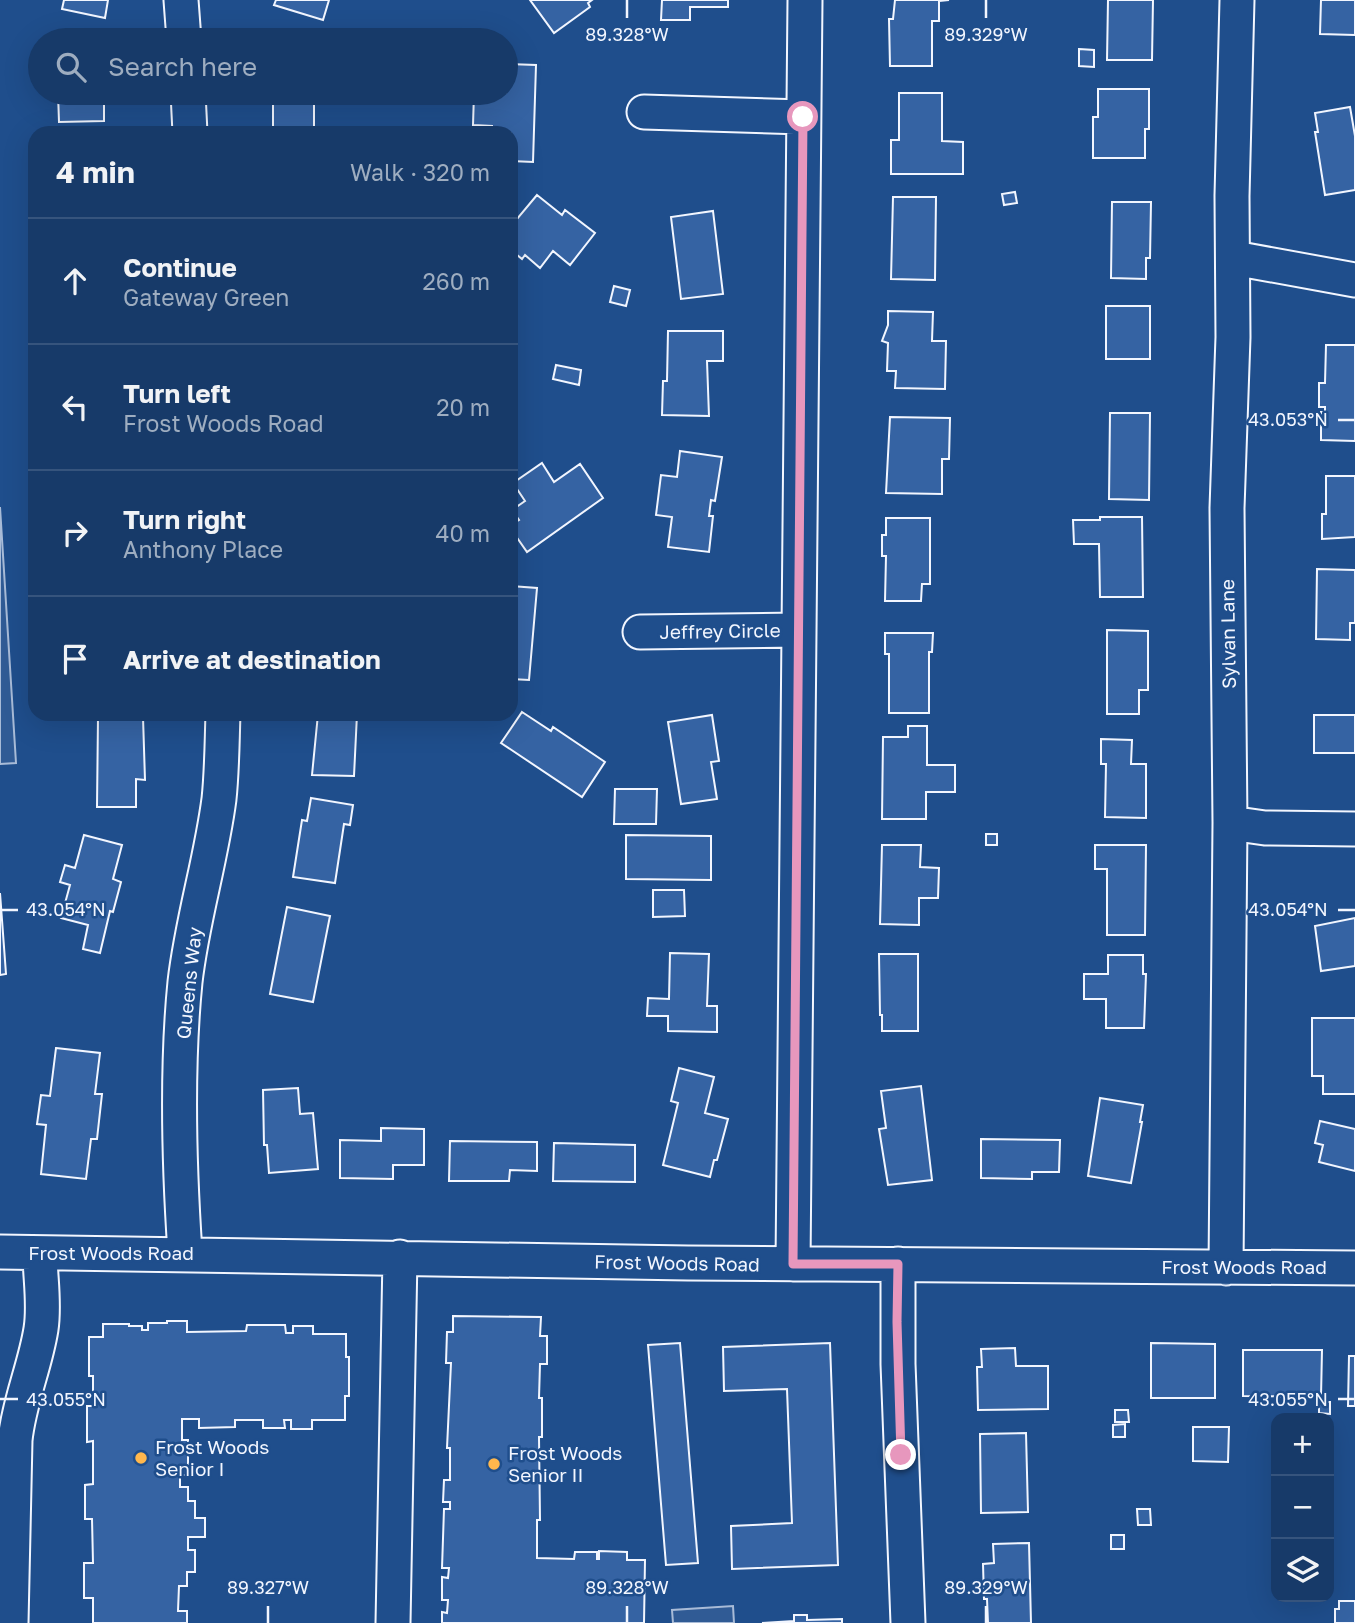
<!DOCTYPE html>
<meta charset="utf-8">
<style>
body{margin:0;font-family:"Golos Text",sans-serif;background:#244571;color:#f1f3f6}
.controls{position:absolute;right:21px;bottom:21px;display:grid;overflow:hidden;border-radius:14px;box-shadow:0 7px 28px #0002}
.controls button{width:63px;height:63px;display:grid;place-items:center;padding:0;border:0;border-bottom:2px solid #36547d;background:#173a69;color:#f1f3f6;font:35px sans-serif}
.stop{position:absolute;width:21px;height:21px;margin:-16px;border:5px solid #e797bd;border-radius:50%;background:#fff}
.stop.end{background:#e797bd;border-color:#fff;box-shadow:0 2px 7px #0008}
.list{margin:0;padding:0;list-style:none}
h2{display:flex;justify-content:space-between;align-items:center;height:91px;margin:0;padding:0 28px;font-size:30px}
h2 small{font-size:23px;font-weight:400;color:#9eadc0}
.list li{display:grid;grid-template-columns:46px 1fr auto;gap:21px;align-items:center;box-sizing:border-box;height:126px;padding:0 28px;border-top:2px solid #36547d}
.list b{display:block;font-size:26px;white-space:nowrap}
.list p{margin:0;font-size:23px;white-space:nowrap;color:#9eadc0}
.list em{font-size:23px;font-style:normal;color:#9eadc0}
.icon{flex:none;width:38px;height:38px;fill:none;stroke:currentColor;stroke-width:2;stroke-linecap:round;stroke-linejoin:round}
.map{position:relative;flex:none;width:1355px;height:1623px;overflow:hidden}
.search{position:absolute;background:#173a69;box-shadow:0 7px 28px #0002;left:28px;top:28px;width:490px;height:77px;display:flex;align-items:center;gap:18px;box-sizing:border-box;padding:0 24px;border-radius:38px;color:#9eadc0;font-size:26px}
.panel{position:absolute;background:#173a69;box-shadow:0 7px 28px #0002;left:28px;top:126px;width:490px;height:595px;border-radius:21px}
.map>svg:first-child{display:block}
.built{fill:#305b95;stroke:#a8bbd7;stroke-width:2}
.building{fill:#3563a3;stroke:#f2f6ff;stroke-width:2}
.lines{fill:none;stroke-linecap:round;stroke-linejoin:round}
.minor-casing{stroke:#f2f6ff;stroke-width:37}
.minor{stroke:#1f4e8c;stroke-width:33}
.route{stroke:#e797bd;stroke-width:9}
.ticks{fill:none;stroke:#f2f6ff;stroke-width:2.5}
.poi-dot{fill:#ffb74d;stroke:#1f4e8c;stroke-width:2.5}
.labels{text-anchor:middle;stroke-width:5;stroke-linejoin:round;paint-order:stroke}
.street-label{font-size:19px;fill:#f2f6ff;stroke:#1f4e8c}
.poi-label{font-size:19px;fill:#f2f6ff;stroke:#1f4e8c;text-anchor:start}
.ticks-label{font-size:18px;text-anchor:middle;fill:#f2f6ff;stroke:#1f4e8c;stroke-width:5;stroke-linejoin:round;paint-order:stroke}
</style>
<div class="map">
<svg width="1355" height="1623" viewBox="0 0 1355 1623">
<rect width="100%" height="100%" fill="#1f4e8c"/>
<path class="built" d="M 0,507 L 16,763 L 0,764 Z
M 733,1606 L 734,1623 L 673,1623 L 672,1610 Z"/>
<path class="building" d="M 64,0 L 108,0 L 105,18 L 62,9 Z
M 276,0 L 329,0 L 323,20 L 274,5 Z
M 530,0 L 592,0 L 588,3 L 590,7 L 554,33 Z
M 662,0 L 728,0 L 728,7 L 690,7 L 690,20 L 661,20 Z
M 895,0 L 949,0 L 939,1 L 939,21 L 932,21 L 932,66 L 890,66 L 889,19 L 893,19 Z
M 1108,0 L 1153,0 L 1152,60 L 1107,60 Z
M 1321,0 L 1355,0 L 1355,35 L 1320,34 Z
M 1079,49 L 1094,50 L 1094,67 L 1079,66 Z
M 506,64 L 536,65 L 533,162 L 511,161 L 511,133 L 492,133 L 492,126 L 473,125 L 474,93 L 506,93 Z
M 1098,89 L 1149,89 L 1149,129 L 1145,129 L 1145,158 L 1093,158 L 1093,117 L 1098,117 Z
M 58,93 L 104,93 L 104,121 L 59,122 Z
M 273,93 L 329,93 L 329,103 L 314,103 L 314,129 L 273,129 Z
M 899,93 L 942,93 L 942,141 L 963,142 L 963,174 L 891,174 L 891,140 L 899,140 Z
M 1350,107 L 1355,136 L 1355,190 L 1325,195 L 1315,132 L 1318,132 L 1315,113 Z
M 1015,192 L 1017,203 L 1004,205 L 1002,194 Z
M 537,195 L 562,215 L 565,210 L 595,233 L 570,265 L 553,251 L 540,268 L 525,255 L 522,259 L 511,250 L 511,226 Z
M 893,197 L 936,197 L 935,280 L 891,279 Z
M 1112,202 L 1151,202 L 1150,258 L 1146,258 L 1146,279 L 1111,278 Z
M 713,211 L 723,294 L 681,299 L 671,217 Z
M 614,286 L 630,290 L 626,306 L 610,302 Z
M 1106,306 L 1150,306 L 1150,359 L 1106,359 Z
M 888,311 L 933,312 L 932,341 L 946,341 L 945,389 L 895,388 L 896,371 L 887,371 L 888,343 L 882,341 L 888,325 Z
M 668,331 L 723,331 L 723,361 L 707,361 L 709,416 L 662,415 L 663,381 L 667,381 Z
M 1326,345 L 1355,345 L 1355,441 L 1321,440 L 1321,412 L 1325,412 L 1325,407 L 1319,407 L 1319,383 L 1325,383 Z
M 556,365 L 581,370 L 579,385 L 553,379 Z
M 1110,413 L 1150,413 L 1149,500 L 1109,499 Z
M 890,417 L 950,418 L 949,459 L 942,459 L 942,494 L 886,493 Z
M 680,451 L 722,457 L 715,501 L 711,500 L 709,516 L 713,516 L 709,552 L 668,547 L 672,517 L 656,515 L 661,475 L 677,477 Z
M 542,463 L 554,482 L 580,464 L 603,498 L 527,552 L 511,529 L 511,525 L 519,520 L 512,510 L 525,501 L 513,483 Z
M 1326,476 L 1355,476 L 1355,537 L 1322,539 L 1322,514 L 1326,514 Z
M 1100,517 L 1142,517 L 1143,597 L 1100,597 L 1099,544 L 1074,544 L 1073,520 L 1100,520 Z
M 886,518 L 930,518 L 930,584 L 922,584 L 921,601 L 885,601 L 886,556 L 882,556 L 882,535 L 886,535 Z
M 1317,569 L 1355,570 L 1355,623 L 1350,623 L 1350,640 L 1316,639 Z
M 511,586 L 537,588 L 529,680 L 511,679 Z
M 1107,630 L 1148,631 L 1148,690 L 1139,690 L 1139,714 L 1107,714 Z
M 885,633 L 933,633 L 932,652 L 929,652 L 929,713 L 889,713 L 889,654 L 885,654 Z
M 522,712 L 551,731 L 553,727 L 605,762 L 582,797 L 501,743 Z
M 318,714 L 357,714 L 354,776 L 312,775 Z
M 712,715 L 719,761 L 711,762 L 717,799 L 681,804 L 668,722 Z
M 1314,715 L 1355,715 L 1355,753 L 1314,753 Z
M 98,717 L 143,717 L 145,780 L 136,779 L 136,807 L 97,807 Z
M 908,726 L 927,726 L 927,765 L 955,765 L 955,792 L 926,792 L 926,819 L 882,819 L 883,737 L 908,737 Z
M 1101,739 L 1132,740 L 1131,764 L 1146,764 L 1146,818 L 1105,817 L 1106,764 L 1101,764 Z
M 615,789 L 657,789 L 656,824 L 614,824 Z
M 311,798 L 353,805 L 350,825 L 344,824 L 335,883 L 293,877 L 302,820 L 307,821 Z
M 986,834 L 997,834 L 997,845 L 986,845 Z
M 84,835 L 122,845 L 113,879 L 121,882 L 113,912 L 110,911 L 100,953 L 83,949 L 88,925 L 61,918 L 70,885 L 60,882 L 65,865 L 75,868 Z
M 626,835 L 711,836 L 711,880 L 626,879 Z
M 882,845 L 921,845 L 920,867 L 939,868 L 938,898 L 919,898 L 919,925 L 880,924 Z
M 1095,845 L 1146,845 L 1145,935 L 1107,935 L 1107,869 L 1095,869 Z
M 653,890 L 684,890 L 685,916 L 653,917 Z
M 0,893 L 6,974 L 0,975 Z
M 287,907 L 330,916 L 313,1002 L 270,994 Z
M 1355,918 L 1355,966 L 1321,971 L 1315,926 Z
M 670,953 L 709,954 L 707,1006 L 717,1006 L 717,1032 L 668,1031 L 668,1016 L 647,1016 L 648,998 L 669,999 Z
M 879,954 L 918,954 L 918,1031 L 882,1031 L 882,1015 L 880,1015 Z
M 1108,955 L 1143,955 L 1143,974 L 1146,974 L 1144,1028 L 1106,1028 L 1106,999 L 1084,999 L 1084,974 L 1108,974 Z
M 1312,1018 L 1355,1018 L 1355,1094 L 1323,1094 L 1323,1076 L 1312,1076 Z
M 56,1048 L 100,1053 L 95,1094 L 102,1094 L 97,1139 L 91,1139 L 86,1179 L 41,1174 L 46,1125 L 37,1124 L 41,1095 L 50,1096 Z
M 679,1068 L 714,1077 L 705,1113 L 728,1119 L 717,1160 L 714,1160 L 710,1177 L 663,1165 L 678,1103 L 671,1101 Z
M 921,1086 L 932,1180 L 888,1185 L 879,1129 L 886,1128 L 881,1091 Z
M 298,1088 L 300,1114 L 313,1113 L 318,1169 L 269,1173 L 267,1145 L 264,1145 L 263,1090 Z
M 1100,1098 L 1143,1105 L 1140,1122 L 1142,1122 L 1131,1183 L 1088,1176 Z
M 1320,1121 L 1355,1129 L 1355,1171 L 1319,1162 L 1323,1145 L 1315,1143 Z
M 381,1128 L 424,1129 L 424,1165 L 393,1165 L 393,1179 L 340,1178 L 340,1140 L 381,1141 Z
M 981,1139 L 1060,1140 L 1059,1172 L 1032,1172 L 1032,1179 L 981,1178 Z
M 450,1141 L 537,1142 L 537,1171 L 510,1170 L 509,1181 L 449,1181 Z
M 554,1143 L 635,1145 L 635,1182 L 553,1181 Z
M 453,1316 L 541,1317 L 540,1336 L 547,1336 L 547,1364 L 540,1364 L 539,1398 L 542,1398 L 542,1437 L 539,1437 L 540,1520 L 537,1520 L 537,1558 L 574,1559 L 575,1552 L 597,1552 L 597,1559 L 599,1559 L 599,1551 L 627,1552 L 627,1560 L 645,1560 L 644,1623 L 442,1623 L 442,1612 L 447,1613 L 448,1600 L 442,1600 L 442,1577 L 448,1578 L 449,1568 L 442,1568 L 444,1509 L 450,1509 L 450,1502 L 443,1502 L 444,1480 L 450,1480 L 450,1448 L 447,1448 L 451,1363 L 446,1363 L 447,1332 L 453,1332 Z
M 167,1321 L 187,1321 L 187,1332 L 246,1331 L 247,1325 L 285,1325 L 286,1333 L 293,1333 L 293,1326 L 313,1326 L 313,1334 L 346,1334 L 346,1357 L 349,1357 L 349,1396 L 345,1396 L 345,1420 L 312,1420 L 312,1429 L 291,1429 L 291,1420 L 284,1420 L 285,1428 L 263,1428 L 263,1420 L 235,1420 L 235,1427 L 199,1428 L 199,1419 L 182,1419 L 182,1440 L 188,1440 L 188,1475 L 180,1475 L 180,1487 L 188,1487 L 188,1501 L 195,1501 L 195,1518 L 205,1518 L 205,1537 L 188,1537 L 188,1550 L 195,1550 L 195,1572 L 187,1572 L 187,1586 L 179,1586 L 178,1611 L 187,1611 L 187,1623 L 93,1623 L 93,1598 L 84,1598 L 84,1563 L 93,1563 L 92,1519 L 85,1519 L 85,1485 L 93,1484 L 93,1441 L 87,1442 L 87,1406 L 93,1406 L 93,1376 L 89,1376 L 89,1337 L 103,1337 L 103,1324 L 129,1324 L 129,1326 L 142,1326 L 142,1330 L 148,1330 L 148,1323 L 167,1323 Z
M 680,1343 L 698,1563 L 666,1565 L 648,1345 Z
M 830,1343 L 838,1565 L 732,1569 L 731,1526 L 792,1523 L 787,1389 L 724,1391 L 723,1347 Z
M 1151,1343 L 1215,1344 L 1215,1398 L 1151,1398 Z
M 1015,1348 L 1016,1366 L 1048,1366 L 1048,1409 L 978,1410 L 977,1367 L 982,1367 L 981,1349 Z
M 1243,1350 L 1322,1350 L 1321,1397 L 1243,1396 Z
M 1349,1356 L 1355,1356 L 1355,1406 L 1348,1406 Z
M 1319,1402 L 1330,1402 L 1330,1414 L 1319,1413 Z
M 1115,1410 L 1128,1410 L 1129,1422 L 1115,1422 Z
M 1125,1424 L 1125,1437 L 1113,1437 L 1113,1425 Z
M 1193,1427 L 1229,1427 L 1228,1462 L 1193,1461 Z
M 1026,1433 L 1028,1512 L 981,1513 L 980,1434 Z
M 1137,1509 L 1150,1509 L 1151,1525 L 1138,1525 Z
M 1111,1535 L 1124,1535 L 1124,1549 L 1111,1549 Z
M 1029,1543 L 1031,1623 L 988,1623 L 987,1599 L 984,1599 L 983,1564 L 994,1563 L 993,1544 Z
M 1339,1601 L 1355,1601 L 1355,1623 L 1335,1623 L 1335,1609 L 1339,1609 Z
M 794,1615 L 807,1615 L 807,1620 L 842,1619 L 842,1623 L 762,1623 L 794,1621 Z"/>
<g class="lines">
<g class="minor-casing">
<path id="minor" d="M 181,0 L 184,40
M 188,93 L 190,133
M 644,112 L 803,117
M 1234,258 L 1355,280
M 640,632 L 799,630
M 1230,823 L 1265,828 L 1355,829
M 0,1252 L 688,1263 L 1355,1268
M 185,1253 C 179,1164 176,1072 185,982 C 192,920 211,861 219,799 C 222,771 222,742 223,714
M 793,1264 L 805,0
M 898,1264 L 898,1364 L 908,1623
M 1226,1268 L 1230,823 L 1227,508 L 1233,337 L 1232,196 L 1237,0
M 11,1623 L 15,1440 C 19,1401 35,1367 41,1329 C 45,1304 40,1277 40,1253
M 393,1623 L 400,1257"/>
</g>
<use href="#minor" class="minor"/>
</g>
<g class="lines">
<path class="route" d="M 803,117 L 793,1264 L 898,1264 L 897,1322 L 901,1455"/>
</g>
<path class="ticks" d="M 627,0 L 627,18M 986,0 L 986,18M 1338,420 L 1355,420M 0,910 L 18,910M 1338,910 L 1355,910M 0,1399 L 18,1399M 1338,1399 L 1355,1399M 268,1606 L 268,1623M 627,1606 L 627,1623M 986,1606 L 986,1623"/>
<g class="poi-dot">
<circle cx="141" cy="1458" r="7"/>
<circle cx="494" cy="1464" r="7"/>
</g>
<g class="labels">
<g class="street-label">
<text transform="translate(720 631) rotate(-1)" y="7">Jeffrey Circle</text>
<text transform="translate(1228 634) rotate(-91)" y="7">Sylvan Lane</text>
<text transform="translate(189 983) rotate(-84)" y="7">Queens Way</text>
<text x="111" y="1260">Frost Woods Road</text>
<text transform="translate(677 1263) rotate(1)" y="7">Frost Woods Road</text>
<text x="1244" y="1274">Frost Woods Road</text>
</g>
<g class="poi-label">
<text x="155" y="1454">Frost Woods<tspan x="155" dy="22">Senior I</tspan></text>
<text x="508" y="1460">Frost Woods<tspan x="508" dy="22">Senior II</tspan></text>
</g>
</g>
<g class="ticks-label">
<text x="627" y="41">89.328°W</text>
<text x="986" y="41">89.329°W</text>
<text x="1288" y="426">43.053°N</text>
<text x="1288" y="916">43.054°N</text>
<text x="66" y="916">43.054°N</text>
<text x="66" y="1406">43.055°N</text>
<text x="1288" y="1406">43.055°N</text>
<text x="268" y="1594">89.327°W</text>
<text x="627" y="1594">89.328°W</text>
<text x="986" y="1594">89.329°W</text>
</g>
</svg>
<div class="controls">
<button>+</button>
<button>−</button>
<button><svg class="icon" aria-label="layers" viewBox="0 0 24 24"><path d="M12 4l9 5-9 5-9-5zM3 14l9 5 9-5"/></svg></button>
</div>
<div class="stop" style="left:803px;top:117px"></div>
<div class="stop end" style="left:901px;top:1455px"></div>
<div class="search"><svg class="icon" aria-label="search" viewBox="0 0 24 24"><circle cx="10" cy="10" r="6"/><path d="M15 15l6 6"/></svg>Search here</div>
<section class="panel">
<h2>4 min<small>Walk · 320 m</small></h2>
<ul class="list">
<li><svg class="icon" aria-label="ahead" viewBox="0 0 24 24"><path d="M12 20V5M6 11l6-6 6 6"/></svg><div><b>Continue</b><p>Gateway Green</p></div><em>260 m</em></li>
<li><svg class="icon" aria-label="left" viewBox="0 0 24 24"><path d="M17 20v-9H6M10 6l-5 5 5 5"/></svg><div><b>Turn left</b><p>Frost Woods Road</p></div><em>20 m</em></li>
<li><svg class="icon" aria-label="right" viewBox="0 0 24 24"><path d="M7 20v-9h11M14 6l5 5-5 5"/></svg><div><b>Turn right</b><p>Anthony Place</p></div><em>40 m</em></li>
<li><svg class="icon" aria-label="arrive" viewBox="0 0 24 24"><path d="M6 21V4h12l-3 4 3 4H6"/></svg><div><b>Arrive at destination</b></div></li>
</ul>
</section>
</div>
